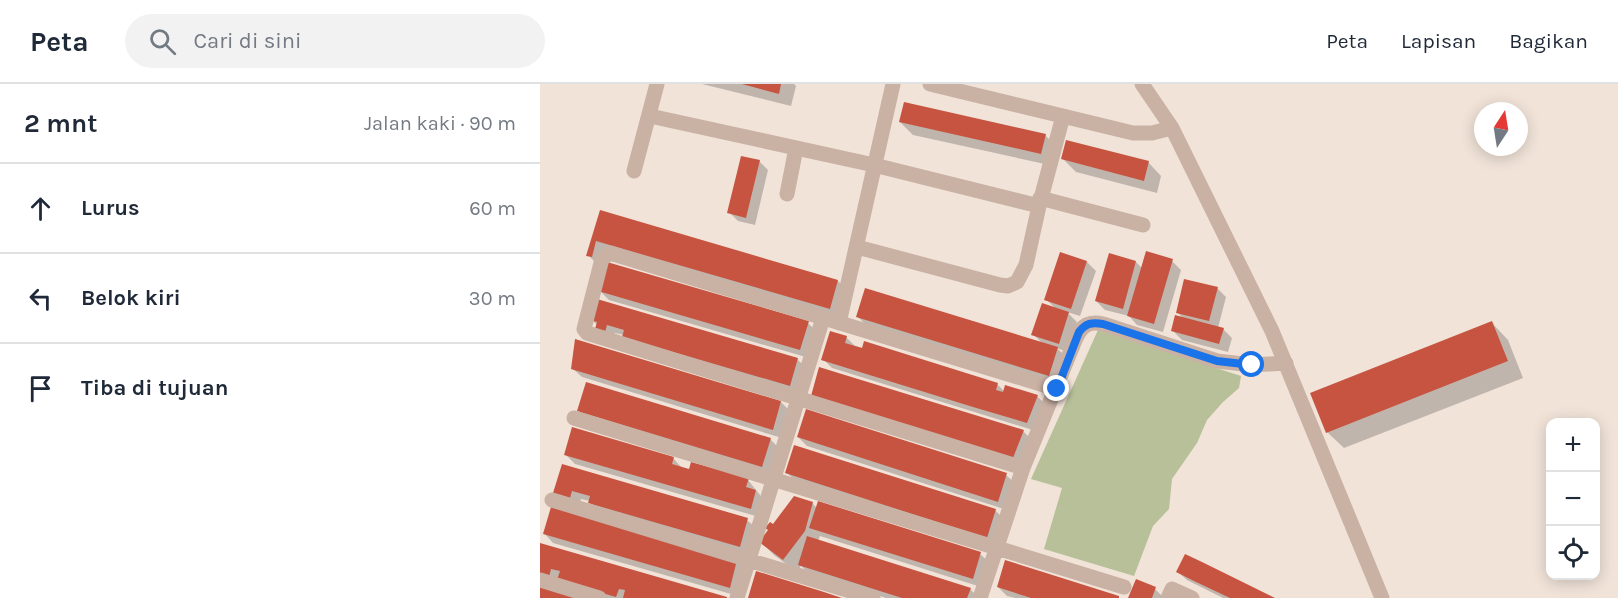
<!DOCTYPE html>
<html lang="id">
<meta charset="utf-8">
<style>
body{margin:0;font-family:Karla,sans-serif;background:#f2f2f3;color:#1f2937}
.controls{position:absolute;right:18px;bottom:18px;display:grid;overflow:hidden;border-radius:12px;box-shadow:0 3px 15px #0003}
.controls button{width:54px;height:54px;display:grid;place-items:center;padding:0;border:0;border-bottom:2px solid #e0e1e3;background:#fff;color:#1f2937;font:30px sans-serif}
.compass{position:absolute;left:934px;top:18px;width:54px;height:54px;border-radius:50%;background:#fff;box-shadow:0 3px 15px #0003;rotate:12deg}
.stop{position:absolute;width:18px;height:18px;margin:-14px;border:4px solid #1a73e8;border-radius:50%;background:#fff}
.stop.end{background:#1a73e8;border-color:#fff;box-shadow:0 2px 6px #0008}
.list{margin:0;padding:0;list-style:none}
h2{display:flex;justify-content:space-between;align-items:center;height:78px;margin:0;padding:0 24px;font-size:26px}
h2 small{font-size:20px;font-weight:400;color:#747a83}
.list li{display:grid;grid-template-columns:39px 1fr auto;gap:18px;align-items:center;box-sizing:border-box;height:90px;padding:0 24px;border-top:2px solid #e0e1e3}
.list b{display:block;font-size:22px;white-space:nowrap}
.list em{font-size:20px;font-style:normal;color:#747a83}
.icon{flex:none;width:33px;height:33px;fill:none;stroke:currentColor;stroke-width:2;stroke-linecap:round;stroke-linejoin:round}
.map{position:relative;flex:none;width:1078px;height:514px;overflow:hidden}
header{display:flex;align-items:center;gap:36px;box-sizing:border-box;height:84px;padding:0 30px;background:#fff;border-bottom:2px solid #e0e1e3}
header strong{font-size:28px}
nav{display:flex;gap:33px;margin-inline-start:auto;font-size:21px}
.search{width:420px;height:54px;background:#f2f2f3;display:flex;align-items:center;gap:15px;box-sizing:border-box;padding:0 21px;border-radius:33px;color:#747a83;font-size:22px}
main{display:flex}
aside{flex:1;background:#fff}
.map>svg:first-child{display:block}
.green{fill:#b7c098}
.shadow{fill:#0003}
.building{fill:#c75440}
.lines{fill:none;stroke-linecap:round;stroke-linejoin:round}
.street{stroke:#c9b1a4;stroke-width:15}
.route{stroke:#1a73e8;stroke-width:8}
</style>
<header>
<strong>Peta</strong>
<div class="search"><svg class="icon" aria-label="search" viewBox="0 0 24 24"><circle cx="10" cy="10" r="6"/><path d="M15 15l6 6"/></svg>Cari di sini</div>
<nav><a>Peta</a><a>Lapisan</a><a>Bagikan</a></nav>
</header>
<main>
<aside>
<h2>2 mnt<small>Jalan kaki · 90 m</small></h2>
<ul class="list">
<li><svg class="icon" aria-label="ahead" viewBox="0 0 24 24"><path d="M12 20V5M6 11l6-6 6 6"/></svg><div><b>Lurus</b></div><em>60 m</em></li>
<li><svg class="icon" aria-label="left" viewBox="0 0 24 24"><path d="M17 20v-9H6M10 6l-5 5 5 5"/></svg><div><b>Belok kiri</b></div><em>30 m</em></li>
<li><svg class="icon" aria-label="arrive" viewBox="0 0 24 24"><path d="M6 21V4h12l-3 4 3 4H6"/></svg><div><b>Tiba di tujuan</b></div></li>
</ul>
</aside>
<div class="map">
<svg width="1078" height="514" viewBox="0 0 1078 514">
<rect width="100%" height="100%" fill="#f1e3d8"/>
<path class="green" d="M 558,246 L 701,292 L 699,304 L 683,318 L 667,336 L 657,359 L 632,395 L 629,425 L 613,442 L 594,492 L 504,465 L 522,404 L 491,395 Z"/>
<path class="shadow" d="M 162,0 L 254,0 L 256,2 L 251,22 Z
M 360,38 L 505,51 L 518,64 L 514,82 L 373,51 Z
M 523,75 L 608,78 L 621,92 L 617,109 L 536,88 Z
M 219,77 L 228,86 L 215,141 L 198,137 L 189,128 Z
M 61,128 L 298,197 L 307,206 L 299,233 L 65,165 L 57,180 L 48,171 Z
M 521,170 L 547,178 L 556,187 L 540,232 L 527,228 L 537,238 L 527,268 L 517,264 L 526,273 L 518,300 L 326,241 L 317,232 L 503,260 L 493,250 L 516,225 L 506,215 Z
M 632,177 L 641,186 L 623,248 L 597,241 L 589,232 L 565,226 L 556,217 L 596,178 L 602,184 Z
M 677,204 L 686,213 L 678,244 L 683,245 L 692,254 L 688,268 L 642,256 L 633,247 L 643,234 L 637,228 Z
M 60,207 L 268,239 L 277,248 L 269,274 L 69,216 Z
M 52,236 L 257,275 L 266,284 L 259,310 L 93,262 L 84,251 L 75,249 L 73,256 Z
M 952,239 L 968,256 L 983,294 L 804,364 L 787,348 Z
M 306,253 L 315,262 L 457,300 L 465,308 L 497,312 L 506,321 L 496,347 L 292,284 L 283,275 Z
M 37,257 L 241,318 L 250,327 L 242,354 L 42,293 L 33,285 Z
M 272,311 L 483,347 L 492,356 L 482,382 Z
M 39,327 L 230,355 L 239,364 L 231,390 L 48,335 Z
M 258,353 L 466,391 L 475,399 L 467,426 L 267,362 Z
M 26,371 L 133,374 L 142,384 L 208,396 L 224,416 L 219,433 L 35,380 Z
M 23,382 L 207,436 L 216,444 L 209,471 L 58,428 L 50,417 L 41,415 L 39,422 L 24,418 Z
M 247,389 L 455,426 L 464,435 L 455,461 L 256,397 Z
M 272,419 L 277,424 L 440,470 L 449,478 L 441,503 L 280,452 L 278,457 L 430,505 L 439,514 L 346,514 L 269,489 L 261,482 L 257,488 L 234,471 L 221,458 L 233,442 Z
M 5,450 L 197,478 L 206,487 L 198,512 L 13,459 Z
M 0,466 L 184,514 L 62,514 L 2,497 Z
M 638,488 L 732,514 L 683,514 L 647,496 Z
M 458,503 L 579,513 L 579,514 L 475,514 L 467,512 Z
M 615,505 L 624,514 L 590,514 Z"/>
<path class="building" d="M 202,0 L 241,0 L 239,10 Z
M 364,18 L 506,50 L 501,70 L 359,38 Z
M 526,56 L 609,77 L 604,97 L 521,75 Z
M 201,72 L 220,76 L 206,134 L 187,129 Z
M 60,126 L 298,196 L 290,225 L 56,157 L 52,173 L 46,172 Z
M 606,167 L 633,175 L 614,240 L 587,232 Z
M 520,168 L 547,177 L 531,225 L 504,216 Z
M 569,169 L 596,177 L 583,225 L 555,217 Z
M 67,178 L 269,237 L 260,266 L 58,207 Z
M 644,195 L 678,203 L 669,237 L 636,229 Z
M 325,204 L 518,263 L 509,292 L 316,233 Z
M 57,215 L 258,274 L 250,302 L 82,253 L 84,246 L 67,241 L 65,248 L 55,245 L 57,238 L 50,236 Z
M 502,219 L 529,228 L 519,260 L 491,251 Z
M 635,231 L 684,244 L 679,260 L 631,247 Z
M 952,237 L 968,277 L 786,349 L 770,309 Z
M 290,247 L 307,252 L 305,259 L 322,264 L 324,257 L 458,299 L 456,306 L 463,308 L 465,301 L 498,311 L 487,339 L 433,323 L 281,276 Z
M 35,255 L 241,317 L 233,346 L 31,285 Z
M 279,283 L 484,346 L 473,374 L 271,312 Z
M 46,298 L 231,354 L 222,383 L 37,327 Z
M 266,325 L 467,389 L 458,418 L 257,353 Z
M 32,343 L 134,373 L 132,380 L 149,385 L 151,378 L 209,394 L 206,403 L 216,406 L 211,425 L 24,371 Z
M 254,361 L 456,425 L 447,454 L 245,389 Z
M 22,380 L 208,434 L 200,463 L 48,419 L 50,412 L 32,407 L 30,414 L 13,409 Z
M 254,412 L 273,418 L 265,447 L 243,476 L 219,458 L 228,446 L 225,444 L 230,438 L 233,440 Z
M 278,417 L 441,468 L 433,495 L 269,444 Z
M 11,423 L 197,476 L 190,504 L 3,450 Z
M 267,452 L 431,504 L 427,514 L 362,514 L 258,481 Z
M 0,459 L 187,513 L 187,514 L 83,514 L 85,506 L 79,505 L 76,513 L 17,496 L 20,487 L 11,485 L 9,493 L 0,491 Z
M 645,470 L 662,478 L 735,514 L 690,514 L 654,497 L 636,488 Z
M 465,476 L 579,512 L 579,514 L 491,514 L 457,503 Z
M 216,487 L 284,508 L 302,514 L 208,514 Z
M 596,495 L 616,503 L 612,514 L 588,514 Z
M 0,502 L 41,514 L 0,514 Z"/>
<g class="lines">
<path class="street" d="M 390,0 L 593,49 L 612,49 L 632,44
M 602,0 L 632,44 L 732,247 L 842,514
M 110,32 L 334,81 L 499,122
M 94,87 L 117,0
M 247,110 L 256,64
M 500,114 L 603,141
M 317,163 L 460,201 L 468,202 L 477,198 L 486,181 L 499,122 L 523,32
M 299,239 L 353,0
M 34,334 L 584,503
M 483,384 L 47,249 L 44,245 L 62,175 L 70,169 L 517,305
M 12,416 L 333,514
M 0,496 L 59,514
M 197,514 L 283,234
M 440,514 L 483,384 L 536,254 C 542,241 549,237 563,240 L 677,277 L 712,281 L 746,279
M 628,514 L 632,505 L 652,514"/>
</g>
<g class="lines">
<path class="route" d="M 517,305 L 539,248 C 546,239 552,238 563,240 L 677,277 L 712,281"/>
</g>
</svg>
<div class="controls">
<button>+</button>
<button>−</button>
<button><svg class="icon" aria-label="locate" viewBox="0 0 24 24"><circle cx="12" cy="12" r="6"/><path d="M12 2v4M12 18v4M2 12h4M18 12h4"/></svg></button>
</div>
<svg class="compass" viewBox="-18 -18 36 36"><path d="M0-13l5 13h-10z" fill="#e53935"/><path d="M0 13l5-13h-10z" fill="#747a83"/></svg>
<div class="stop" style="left:712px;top:281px"></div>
<div class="stop end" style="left:517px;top:305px"></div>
</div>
</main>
